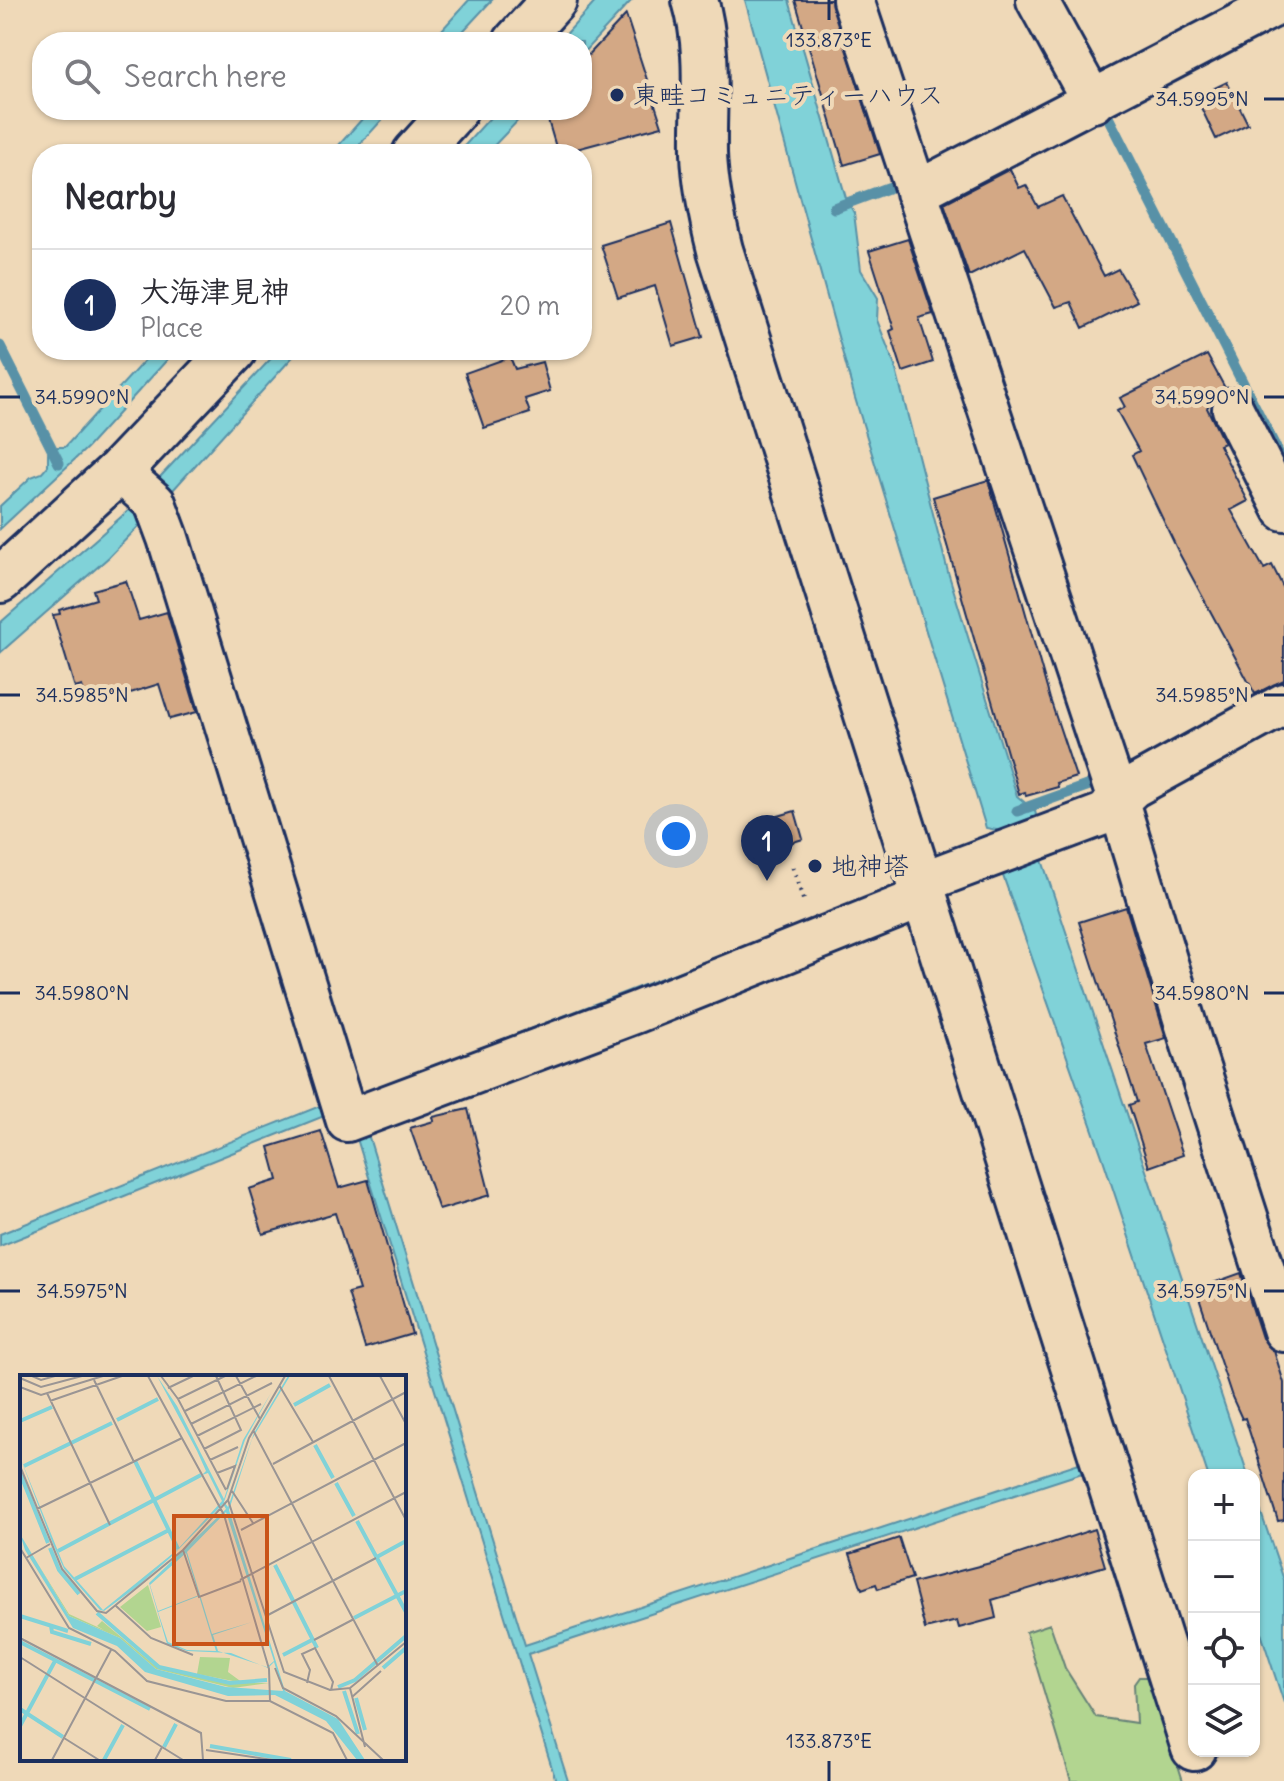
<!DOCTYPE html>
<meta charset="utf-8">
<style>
body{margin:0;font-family:Delius,"Klee One",sans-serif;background:#f7f7f7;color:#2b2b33}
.controls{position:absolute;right:24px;bottom:24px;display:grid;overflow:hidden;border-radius:16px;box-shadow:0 2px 6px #0004}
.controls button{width:72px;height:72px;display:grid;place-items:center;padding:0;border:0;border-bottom:2px solid #e1e1e2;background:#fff;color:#2b2b33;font:40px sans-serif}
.you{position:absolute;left:676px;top:836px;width:28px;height:28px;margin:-20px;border:6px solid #fff;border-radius:50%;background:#1a73e8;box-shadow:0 0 0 12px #1a73e833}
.badge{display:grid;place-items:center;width:52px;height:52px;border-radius:50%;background:#1b2f5e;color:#fff;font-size:26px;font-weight:700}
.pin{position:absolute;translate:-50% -66px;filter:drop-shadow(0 2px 4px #0008)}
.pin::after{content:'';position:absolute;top:42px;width:28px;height:24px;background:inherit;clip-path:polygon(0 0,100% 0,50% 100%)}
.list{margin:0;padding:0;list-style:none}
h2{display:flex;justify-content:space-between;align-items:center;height:104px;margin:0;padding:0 32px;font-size:34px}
h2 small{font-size:26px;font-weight:400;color:#7c7c81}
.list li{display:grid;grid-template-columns:52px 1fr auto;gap:24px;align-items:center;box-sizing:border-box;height:112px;padding:0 32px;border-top:2px solid #e1e1e2}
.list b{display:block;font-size:30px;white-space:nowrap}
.list p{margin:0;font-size:26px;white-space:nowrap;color:#7c7c81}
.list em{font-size:26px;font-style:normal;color:#7c7c81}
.icon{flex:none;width:44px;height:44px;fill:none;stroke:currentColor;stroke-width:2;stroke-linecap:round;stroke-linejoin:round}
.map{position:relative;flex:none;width:1284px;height:1781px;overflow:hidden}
.search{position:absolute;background:#fff;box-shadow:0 2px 6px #0004;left:32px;top:32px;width:560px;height:88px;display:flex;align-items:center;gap:20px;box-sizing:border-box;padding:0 28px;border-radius:32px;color:#7c7c81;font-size:30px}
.panel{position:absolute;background:#fff;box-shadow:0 2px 6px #0004;left:32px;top:144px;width:560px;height:216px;border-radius:32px}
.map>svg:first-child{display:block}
.green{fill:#b2d590;stroke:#668277;stroke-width:2}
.water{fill:#80d2d8;stroke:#5891a7;stroke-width:2}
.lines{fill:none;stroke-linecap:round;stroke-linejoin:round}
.stream{stroke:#5891a7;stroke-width:11}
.building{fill:#d3a885;stroke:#1b2f5e;stroke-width:2}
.street-casing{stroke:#1b2f5e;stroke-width:46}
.secondary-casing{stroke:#1b2f5e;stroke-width:50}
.path{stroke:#1b2f5e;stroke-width:5;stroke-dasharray:2 6;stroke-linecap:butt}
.street{stroke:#efd9b8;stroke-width:40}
.secondary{stroke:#efd9b8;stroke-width:44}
.ticks{fill:none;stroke:#1b2f5e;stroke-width:3}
.poi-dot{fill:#1b2f5e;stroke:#efd9b8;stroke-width:3}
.labels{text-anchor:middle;stroke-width:8;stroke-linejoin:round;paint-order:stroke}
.poi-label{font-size:26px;fill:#1b2f5e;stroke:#efd9b8;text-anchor:start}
.inset-river{fill:none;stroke:#80d2d8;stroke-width:4}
.inset-road{fill:none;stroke:#9a9594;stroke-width:2}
.view{fill:#c95318;fill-opacity:0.15;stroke:#c95318;stroke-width:4}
.inset-edge{fill:none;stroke:#1b2f5e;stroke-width:4}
.ticks-label{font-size:20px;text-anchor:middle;fill:#1b2f5e;stroke:#efd9b8;stroke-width:8;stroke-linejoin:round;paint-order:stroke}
</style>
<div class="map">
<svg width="1284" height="1781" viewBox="0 0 1284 1781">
<rect width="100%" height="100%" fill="#efd9b8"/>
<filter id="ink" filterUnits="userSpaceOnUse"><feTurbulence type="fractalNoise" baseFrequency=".0125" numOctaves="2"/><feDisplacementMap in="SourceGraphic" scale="16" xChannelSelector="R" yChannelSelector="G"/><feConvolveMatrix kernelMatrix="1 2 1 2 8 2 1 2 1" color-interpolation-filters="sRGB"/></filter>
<g filter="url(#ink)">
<path class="green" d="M 1050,1624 L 1065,1668 L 1096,1717 L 1136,1723 L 1134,1684 L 1139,1677 L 1150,1677 L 1183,1781 L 1071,1781 L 1026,1632 Z"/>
<path class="water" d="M 469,0 L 492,0 L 453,42 L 431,42 Z
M 597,0 L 632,0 L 582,54 L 582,42 L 559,42 Z
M 745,0 L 789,0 L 846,198 L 854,213 L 861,270 L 878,298 L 877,320 L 895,366 L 948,572 L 1017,796 L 1035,811 L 1037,819 L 1031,823 L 1043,863 L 1248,1475 L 1208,1475 L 1102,1156 L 1001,870 L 1002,831 L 986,828 L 855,398 Z
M 370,110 L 391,110 L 351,154 L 331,154 Z
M 497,110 L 528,110 L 486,154 L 457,154 Z
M 154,350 L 176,350 L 87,448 L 0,529 L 0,506 L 31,477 L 42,473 L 48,466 L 48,453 L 57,447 L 65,447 Z
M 279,350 L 299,350 L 173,490 L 356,1096 L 882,893 L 360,1108 L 525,1645 L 1079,1463 L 1082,1473 L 528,1654 L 568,1781 L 556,1781 L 350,1116 L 324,1116 L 0,1246 L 0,1234 L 320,1106 L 337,1109 L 163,501 L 109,557 L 0,653 L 0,623 L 129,510 Z
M 1254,1492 L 1284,1580 L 1284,1703 L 1254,1612 Z"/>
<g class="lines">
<path class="stream" d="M 1107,115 L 1284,464
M 834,208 L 904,182
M 0,346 L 59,463
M 1017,811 L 1106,779"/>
</g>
<path class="building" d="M 795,0 L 831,0 L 880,154 L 844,165 Z
M 626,15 L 662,126 L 558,154 L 545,110 L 582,110 L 582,62 Z
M 1227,82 L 1248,124 L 1216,139 L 1196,97 Z
M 1010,169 L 1019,188 L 1026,185 L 1038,207 L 1062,196 L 1104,276 L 1118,269 L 1137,301 L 1083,328 L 1071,302 L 1056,307 L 1025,248 L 969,276 L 944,203 Z
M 671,223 L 703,337 L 673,346 L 655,286 L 618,298 L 601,245 Z
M 908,239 L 933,314 L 919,318 L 933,362 L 903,372 L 890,331 L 894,329 L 869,251 Z
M 1207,355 L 1225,388 L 1214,396 L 1207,408 L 1224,443 L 1219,445 L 1248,501 L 1231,510 L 1264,569 L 1272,565 L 1284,589 L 1284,680 L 1255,694 L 1179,553 L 1132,455 L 1139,451 L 1117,411 L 1125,407 L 1120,398 Z
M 510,357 L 515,369 L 542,362 L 550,391 L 525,399 L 530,413 L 484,428 L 465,373 Z
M 988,480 L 1050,699 L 1076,777 L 1057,783 L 1058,787 L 1026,796 L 1025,792 L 1019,794 L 933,497 Z
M 126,581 L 139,620 L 167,612 L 197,712 L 170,719 L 159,684 L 89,706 L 82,686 L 75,688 L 53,615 L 60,614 L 59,610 L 96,599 L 93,590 Z
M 795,811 L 803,839 L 767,850 L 758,822 Z
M 1126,907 L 1166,1038 L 1146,1044 L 1183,1155 L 1149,1167 L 1129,1105 L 1137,1102 L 1079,922 Z
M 468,1109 L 490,1195 L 439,1210 L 410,1128 L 434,1121 L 433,1117 Z
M 321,1131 L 339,1188 L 368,1180 L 412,1334 L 365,1348 L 348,1293 L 359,1290 L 335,1213 L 263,1234 L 249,1189 L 278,1180 L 269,1147 Z
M 1241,1273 L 1262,1338 L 1274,1351 L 1284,1383 L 1284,1520 L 1278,1521 L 1245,1418 L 1242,1419 L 1232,1397 L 1196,1289 Z
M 1094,1529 L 1105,1566 L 992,1600 L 996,1618 L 959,1628 L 957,1621 L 925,1629 L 913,1583 L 998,1561 Z
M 899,1538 L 912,1578 L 878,1589 L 876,1584 L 862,1589 L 850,1554 Z"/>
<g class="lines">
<g class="street-casing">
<path id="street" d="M 853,0 L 1114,788 L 1195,1055 L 1284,1331
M 1037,0 L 1093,102
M 916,192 L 1284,1
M 1233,409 L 1284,510
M 119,471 L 155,503 L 168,538 L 347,1121 L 637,1012 L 924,897
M 920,883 L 1104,814 L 1133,787 L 1284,704"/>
</g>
<g class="secondary-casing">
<path id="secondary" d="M 695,0 C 710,50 703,101 704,153 C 705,186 712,218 720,250 L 1194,1748
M 516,42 L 554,0
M 415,154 L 455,110
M 0,580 L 119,471 L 234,350"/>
</g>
<path class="path" d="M 793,867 L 805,904"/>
<use href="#street" class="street"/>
<use href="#secondary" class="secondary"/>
</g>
</g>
<path class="ticks" d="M 829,0 L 829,20M 1264,99 L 1284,99M 0,397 L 20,397M 1264,397 L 1284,397M 0,695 L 20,695M 1264,695 L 1284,695M 0,993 L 20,993M 1264,993 L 1284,993M 0,1291 L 20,1291M 1264,1291 L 1284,1291M 829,1761 L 829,1781"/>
<g class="poi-dot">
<circle cx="617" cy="95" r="8"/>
<circle cx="815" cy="866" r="8"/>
</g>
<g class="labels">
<g class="poi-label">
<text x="633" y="104">東畦コミュニティーハウス</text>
<text x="831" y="875">地神塔</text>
</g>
</g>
<g transform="translate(20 1375)">
<rect width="386" height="386" fill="#efd9b8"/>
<path d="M 13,181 L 49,239 L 84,255 L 77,251 L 82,246 L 133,289 L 205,308 L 249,308 L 213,313 L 136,294 L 100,263 L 49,241 ZM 128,210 L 141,252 L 127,256 L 100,232 ZM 180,282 L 210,283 L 208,297 L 223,308 L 177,299 Z" fill="#b2d590"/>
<path d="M 137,1 L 157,31 L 204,124 L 223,65 L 251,18 L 225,65 L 204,127 L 208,132 L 234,58 L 268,1 L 270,1 L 232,64 L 209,135 L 265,316 L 318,344 L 345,385 L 337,385 L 306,346 L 255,320 L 208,321 L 125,297 L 97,271 L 53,253 L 5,175 L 0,159 L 49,241 L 100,263 L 136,294 L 206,312 L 263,316 L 254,287 L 248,293 L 211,278 L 167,276 L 147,269 L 129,208 L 206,134 L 203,129 L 150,183 L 118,211 L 84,236 L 80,235 L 44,194 L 33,169 L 0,82 L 44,191 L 83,235 L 157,175 L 202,126 L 188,98 L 182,100 L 186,96 L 177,76 ZM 206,137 L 254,286 L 247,292 L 198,276 L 193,260 L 232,247 L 192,259 L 167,177 ZM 166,178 L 179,220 L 138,236 L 130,210 ZM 179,221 L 196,276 L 167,275 L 148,267 L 138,237 Z" fill="#80d2d8" fill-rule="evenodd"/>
<path class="inset-river" d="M 274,30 L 310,10M 97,45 L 138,24M 0,46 L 32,32M 295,70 L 313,103M 115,86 L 158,174M 4,91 L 92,48M 0,98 L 28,168M 316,108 L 334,141M 337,146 L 386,237M 30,173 L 39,195 L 59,219M 38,176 L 181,100M 355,183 L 386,166M 255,190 L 297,273M 55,204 L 149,155M 77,238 L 139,292 L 210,308 L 247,305M 0,241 L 48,256M 334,243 L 386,216M 31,251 L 32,257 L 71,269M 0,267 L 130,334M 263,280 L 292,265M 363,293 L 386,273M 318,312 L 335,305 L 386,261M 324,316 L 338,359M 336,323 L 345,355M 0,334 L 43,362M 0,351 L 35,286M 190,371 L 271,385M 144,372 L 156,349M 84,385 L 103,350"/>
<path class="inset-road" d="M 12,1 L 21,5 L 35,1M 128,1 L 204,140 L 249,294 L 250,326M 141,1 L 158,24M 205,1 L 158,24 L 206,115M 216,1 L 240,44M 309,1 L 386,145M 360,1 L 386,49M 0,3 L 21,12 L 62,1M 74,5 L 114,87M 259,10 L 293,67M 0,12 L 21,20 L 83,1M 148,13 L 173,1M 27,18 L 90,150M 30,26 L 102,1M 165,36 L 236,1M 171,49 L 252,8M 233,55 L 358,291M 177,61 L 241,29M 184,74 L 221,55 L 196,1M 190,85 L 218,72M 253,89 L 386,17M 0,91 L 42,194 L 77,236 L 86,238 L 163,175 L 208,125 L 229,63 L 265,1M 197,98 L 215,91 L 207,114M 212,116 L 233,148M 208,125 L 264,297 L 310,315 L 330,313 L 345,372M 17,134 L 162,63M 221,155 L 386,68M 0,173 L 49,253 L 95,276 L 127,306 L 206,326 L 250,326 L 313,358 L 327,385M 163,175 L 179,222 L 221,206M 6,183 L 30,169M 220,205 L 386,117M 96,231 L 131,263 L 173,280M 248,240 L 356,183M 0,263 L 181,358 L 183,385M 294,265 L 334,244M 0,282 L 142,372 L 135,385M 255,293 L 263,313 L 316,341 L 363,385M 287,308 L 290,295 L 282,279 L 295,273 L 313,307 L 311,315M 330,313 L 386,267M 332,322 L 361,296M 44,363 L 79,385M 142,372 L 163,385M 186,375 L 253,385M 32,385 L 91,275"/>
<path class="view" d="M 154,141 L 247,141 L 247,269 L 154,269 Z"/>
<rect width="386" height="386" class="inset-edge"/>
</g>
<g class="ticks-label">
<text x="829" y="47">133.873°E</text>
<text x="1202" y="106">34.5995°N</text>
<text x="82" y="404">34.5990°N</text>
<text x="1202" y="404">34.5990°N</text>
<text x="82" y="702">34.5985°N</text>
<text x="1202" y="702">34.5985°N</text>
<text x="82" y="1000">34.5980°N</text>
<text x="1202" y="1000">34.5980°N</text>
<text x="82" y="1298">34.5975°N</text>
<text x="1202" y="1298">34.5975°N</text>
<text x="829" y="1748">133.873°E</text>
</g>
</svg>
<div class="controls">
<button>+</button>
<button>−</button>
<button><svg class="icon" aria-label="locate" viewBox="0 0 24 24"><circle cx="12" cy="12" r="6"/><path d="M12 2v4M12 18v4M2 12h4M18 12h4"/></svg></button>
<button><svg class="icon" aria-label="layers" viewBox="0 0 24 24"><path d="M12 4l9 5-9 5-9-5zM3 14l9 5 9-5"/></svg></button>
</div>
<div class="you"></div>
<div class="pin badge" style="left:767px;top:881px">1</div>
<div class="search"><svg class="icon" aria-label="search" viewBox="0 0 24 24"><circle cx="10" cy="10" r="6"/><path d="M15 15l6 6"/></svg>Search here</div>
<section class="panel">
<h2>Nearby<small></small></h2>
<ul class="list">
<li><span class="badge">1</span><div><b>大海津見神</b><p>Place</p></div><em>20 m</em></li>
</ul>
</section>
</div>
